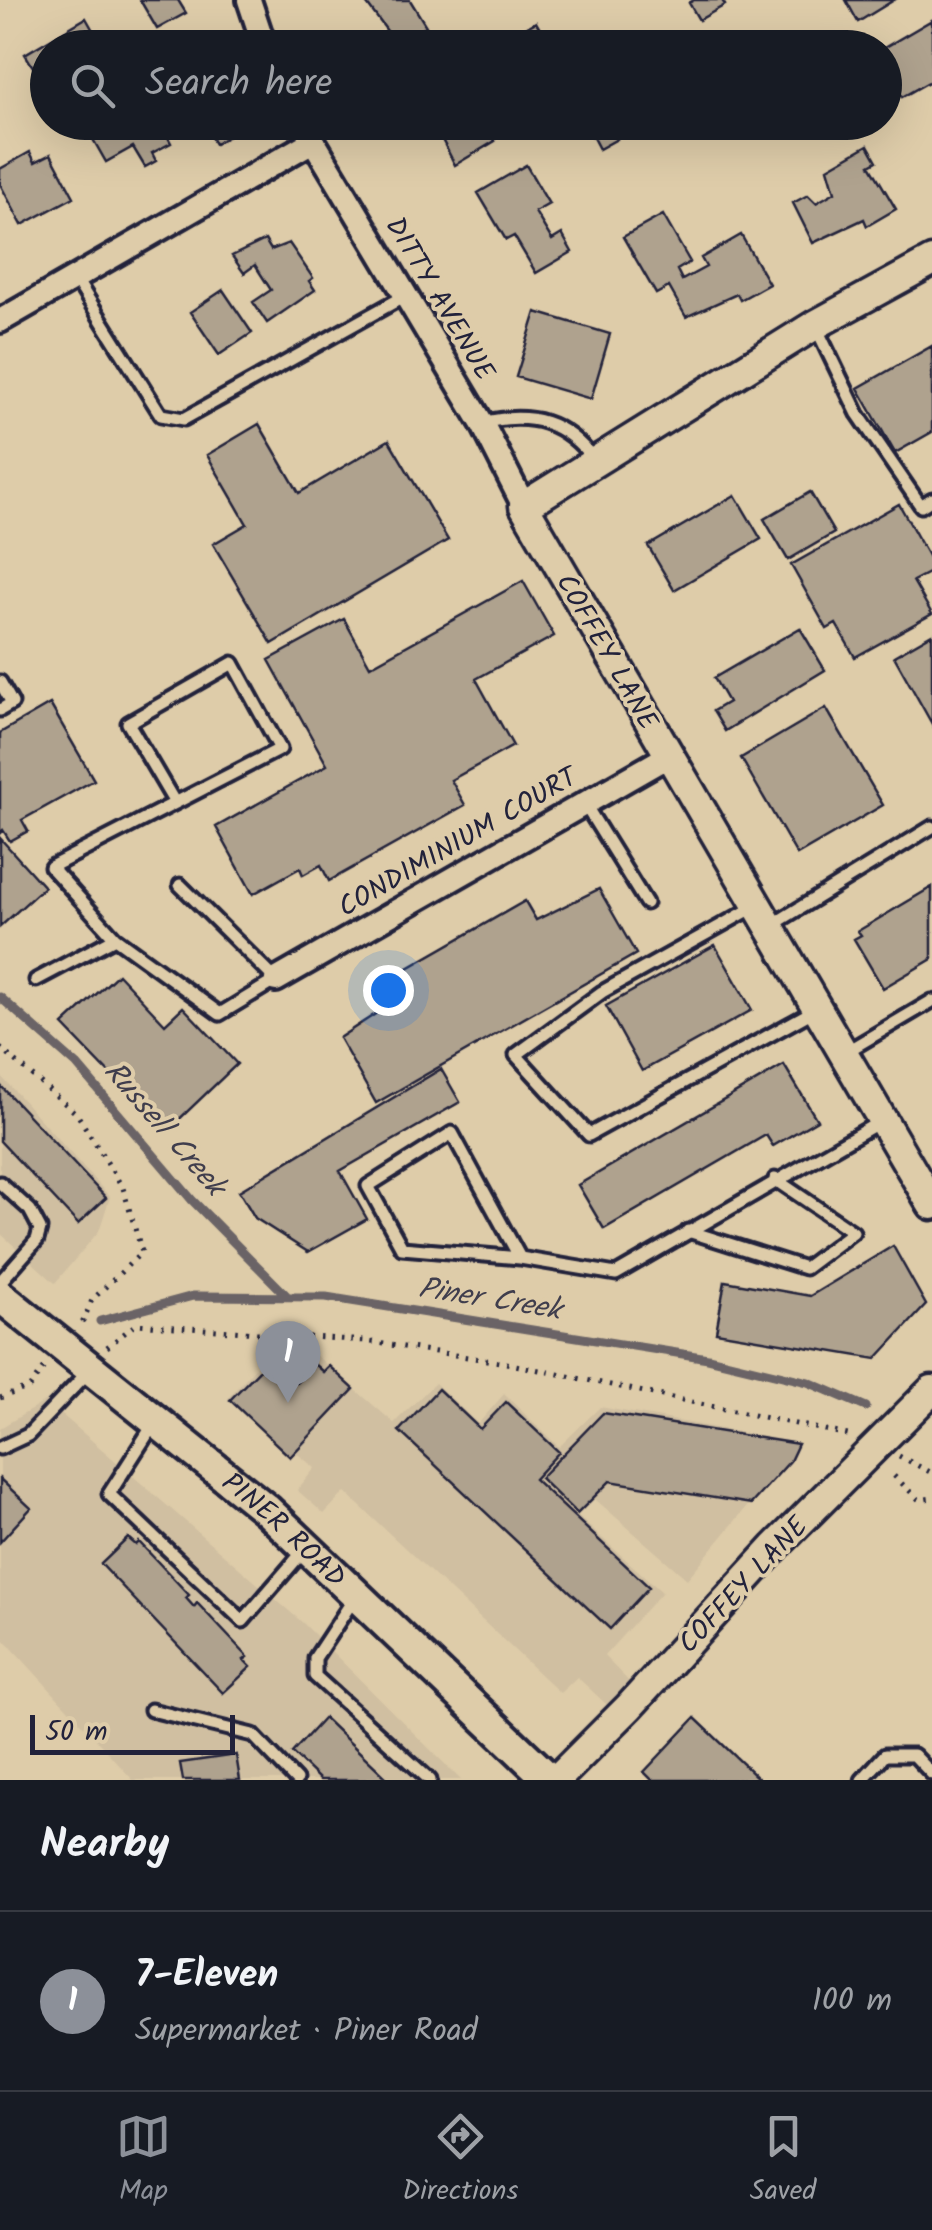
<!DOCTYPE html>
<meta charset="utf-8">
<style>
body{margin:0;font-family:Kalam,sans-serif;background:#242831;color:#f1f3f6}
.scale{position:absolute;left:30px;bottom:25px;width:205px;box-sizing:border-box;padding-left:10px;border:5px solid #22223b;border-top:0;font-size:28px;line-height:35px;white-space:nowrap;color:#22223b;-webkit-text-stroke:8px #decca9;paint-order:stroke}
.you{position:absolute;left:388px;top:990px;width:35px;height:35px;margin:-25px;border:8px solid #fff;border-radius:50%;background:#1a73e8;box-shadow:0 0 0 15px #1a73e833}
.badge{display:grid;place-items:center;width:65px;height:65px;border-radius:50%;background:#8c9099;color:#fff;font-size:32px;font-weight:700}
.pin{position:absolute;translate:-50% -82px;filter:drop-shadow(0 2px 5px #0008)}
.pin::after{content:'';position:absolute;top:52px;width:35px;height:30px;background:inherit;clip-path:polygon(0 0,100% 0,50% 100%)}
.list{margin:0;padding:0;list-style:none}
h2{display:flex;justify-content:space-between;align-items:center;height:130px;margin:0;padding:0 40px;font-size:42px}
h2 small{font-size:32px;font-weight:400;color:#9ea1a6}
.list li{display:grid;grid-template-columns:65px 1fr auto;gap:30px;align-items:center;box-sizing:border-box;height:180px;padding:0 40px;border-top:2px solid #363941}
.list b{display:block;font-size:38px;white-space:nowrap}
.list p{margin:0;font-size:32px;white-space:nowrap;color:#9ea1a6}
.list em{font-size:32px;font-style:normal;color:#9ea1a6}
.icon{flex:none;width:55px;height:55px;fill:none;stroke:currentColor;stroke-width:2;stroke-linecap:round;stroke-linejoin:round}
.map{position:relative;flex:none;width:932px;height:1780px;overflow:hidden}
.search{position:absolute;background:#171b24;box-shadow:0 10px 40px #0002;left:30px;right:30px;top:30px;height:110px;display:flex;align-items:center;gap:25px;box-sizing:border-box;padding:0 35px;border-radius:55px;color:#9ea1a6;font-size:38px}
.sheet{height:310px;background:#171b24}
nav{display:flex;justify-content:space-around;align-items:center;box-sizing:border-box;height:140px;border-top:2px solid #363941;background:#171b24;font-size:28px;color:#9ea1a6}
nav a{display:grid;justify-items:center;gap:5px}
nav .on{color:#8c9099}
.map>svg:first-child{display:block}
.built{fill:#d0bfa1}
.lines{fill:none;stroke-linecap:round;stroke-linejoin:round}
.stream{stroke:#6b6466;stroke-width:9}
.building{fill:#afa28e;stroke:#22223b;stroke-width:2.5}
.service-casing{stroke:#22223b;stroke-width:19}
.minor-casing{stroke:#22223b;stroke-width:30}
.tertiary-casing{stroke:#22223b;stroke-width:35}
.secondary-casing{stroke:#22223b;stroke-width:38}
.path{stroke:#22223b;stroke-width:5;stroke-dasharray:2.5 8;stroke-linecap:butt}
.service{stroke:#decca9;stroke-width:11}
.minor{stroke:#decca9;stroke-width:22}
.tertiary{stroke:#decca9;stroke-width:28}
.secondary{stroke:#decca9;stroke-width:30}
.labels{text-anchor:middle;stroke-width:8;stroke-linejoin:round;paint-order:stroke}
.street-label{font-size:28px;fill:#22223b;stroke:#decca9}
.water-label{font-size:30px;font-style:italic;fill:#403e4d;stroke:#decca9}
</style>
<div class="map">
<svg width="932" height="1780" viewBox="0 0 932 1780">
<rect width="100%" height="100%" fill="#decca9"/>
<filter id="ink" filterUnits="userSpaceOnUse"><feTurbulence type="fractalNoise" baseFrequency=".01" numOctaves="2"/><feDisplacementMap in="SourceGraphic" scale="20" xChannelSelector="R" yChannelSelector="G"/><feConvolveMatrix kernelMatrix="1 2 1 2 8 2 1 2 1" color-interpolation-filters="sRGB"/></filter>
<g filter="url(#ink)">
<path class="built" d="M 0,1075 L 110,1197 L 99,1231 L 55,1283 L 0,1233 Z
M 312,1352 L 394,1423 L 435,1383 L 478,1424 L 504,1394 L 559,1447 L 600,1407 L 800,1443 L 687,1579 L 588,1493 L 573,1512 L 662,1592 L 604,1656 L 641,1694 L 620,1717 L 577,1677 L 560,1693 L 345,1492 L 324,1514 L 297,1490 L 315,1468 L 228,1398 L 268,1353 L 291,1374 Z
M 46,1401 L 303,1623 L 461,1780 L 133,1780 L 0,1635 L 0,1428 Z"/>
<g class="lines">
<path class="stream" d="M 0,997 L 77,1065 L 192,1200 L 288,1297
M 100,1321 L 193,1296 L 326,1297 L 708,1358 L 808,1382 L 866,1407"/>
</g>
<path class="building" d="M 140,0 L 178,0 L 186,13 L 157,29 Z
M 364,0 L 410,0 L 426,26 L 396,43 Z
M 694,0 L 722,0 L 725,5 L 699,20 L 689,3 Z
M 846,0 L 894,0 L 858,22 Z
M 86,18 L 103,48 L 48,48 L 48,80 L 43,83 L 25,54 Z
M 932,20 L 932,80 L 902,97 L 884,68 L 884,48 Z
M 536,22 L 551,48 L 501,48 L 499,43 Z
M 110,122 L 160,122 L 171,143 L 152,153 L 156,161 L 145,167 L 133,147 L 106,162 L 90,134 Z
M 202,122 L 245,122 L 247,125 L 215,144 Z
M 433,122 L 484,122 L 495,141 L 455,165 Z
M 598,122 L 608,122 L 617,139 L 599,149 L 588,128 Z
M 868,145 L 877,161 L 870,165 L 896,209 L 867,226 L 864,219 L 813,243 L 793,203 L 808,195 L 816,203 L 835,192 L 828,168 Z
M 30,152 L 35,162 L 51,154 L 74,197 L 22,225 L 0,184 L 0,169 Z
M 526,165 L 549,204 L 535,212 L 552,240 L 562,234 L 572,252 L 536,273 L 514,236 L 506,240 L 478,193 Z
M 663,215 L 690,262 L 677,270 L 682,280 L 706,267 L 701,258 L 741,235 L 769,284 L 740,300 L 737,294 L 686,317 L 669,287 L 656,294 L 623,237 Z
M 265,240 L 271,250 L 289,243 L 313,278 L 309,281 L 315,290 L 267,323 L 253,302 L 271,290 L 255,265 L 244,273 L 232,256 Z
M 223,290 L 252,333 L 219,355 L 190,312 Z
M 536,312 L 610,334 L 591,399 L 516,377 Z
M 932,346 L 932,432 L 895,453 L 858,388 Z
M 259,424 L 299,493 L 389,440 L 448,540 L 272,644 L 213,544 L 247,524 L 207,455 Z
M 810,492 L 834,533 L 788,560 L 764,519 Z
M 735,495 L 761,539 L 674,590 L 648,546 Z
M 899,504 L 932,563 L 932,571 L 913,581 L 932,614 L 855,657 L 836,624 L 827,629 L 791,565 Z
M 523,581 L 554,636 L 476,679 L 513,746 L 451,780 L 465,805 L 329,881 L 321,865 L 303,875 L 300,868 L 253,894 L 216,827 L 327,765 L 269,660 L 344,619 L 370,666 Z
M 800,628 L 825,670 L 725,731 L 713,711 L 728,702 L 714,678 Z
M 932,634 L 932,724 L 894,656 Z
M 50,704 L 94,780 L 22,820 L 28,831 L 10,841 L 3,830 L 0,833 L 0,733 Z
M 826,708 L 883,805 L 797,855 L 741,758 Z
M 0,838 L 44,887 L 0,927 Z
M 932,887 L 932,959 L 883,988 L 854,939 L 861,935 L 858,931 Z
M 599,889 L 636,954 L 376,1103 L 339,1038 L 398,999 L 387,980 L 525,901 L 536,920 Z
M 715,945 L 752,1010 L 642,1071 L 606,1006 Z
M 118,974 L 165,1024 L 183,1007 L 237,1064 L 166,1132 L 63,1025 Z
M 784,1065 L 817,1120 L 773,1146 L 766,1135 L 604,1229 L 578,1185 Z
M 441,1069 L 460,1102 L 340,1171 L 367,1219 L 308,1252 L 255,1218 L 239,1191 Z
M 0,1085 L 106,1198 L 78,1224 L 0,1141 Z
M 893,1246 L 926,1305 L 876,1359 L 716,1332 L 725,1281 L 810,1296 Z
M 270,1359 L 296,1383 L 314,1364 L 323,1372 L 329,1366 L 354,1389 L 290,1457 L 230,1400 Z
M 438,1389 L 480,1429 L 506,1402 L 559,1452 L 534,1479 L 649,1587 L 610,1629 L 399,1431 Z
M 603,1413 L 798,1444 L 790,1461 L 751,1504 L 610,1481 L 577,1514 L 540,1478 Z
M 0,1479 L 31,1508 L 0,1542 Z
M 128,1538 L 136,1545 L 139,1542 L 189,1595 L 186,1598 L 194,1607 L 197,1603 L 248,1657 L 244,1660 L 251,1667 L 223,1693 L 101,1564 Z
M 324,1718 L 389,1780 L 320,1780 L 292,1753 Z
M 695,1718 L 760,1780 L 652,1780 L 644,1772 Z
M 236,1755 L 240,1780 L 183,1780 L 180,1763 Z"/>
<g class="lines">
<g class="service-casing">
<path id="service" d="M 75,278 L 161,415 L 184,419 L 405,296
M 815,325 L 858,414 L 921,506 L 932,499
M 482,423 C 531,411 565,421 595,461
M 0,682 L 12,703 L 0,710
M 584,803 L 646,903
M 756,906 L 602,992 L 516,1055 L 589,1135 L 817,1009
M 769,927 L 932,827
M 115,938 L 51,867 L 280,749 L 233,663 L 128,723 L 175,803
M 36,980 L 115,938 L 220,1014 L 276,980 L 180,885
M 844,1053 L 932,1001
M 0,1183 L 30,1210 L 40,1229 L 37,1240 L 0,1282
M 688,1231 L 805,1268 L 853,1232 L 775,1179
M 520,1258 L 452,1133 L 368,1186 L 402,1248 L 520,1258 L 616,1274 L 883,1120
M 155,1422 L 109,1494 L 243,1621 L 306,1548
M 0,1448 L 28,1435 L 91,1369
M 355,1597 L 315,1658 L 315,1676 L 430,1780
M 151,1710 L 253,1735 L 296,1780
M 862,1780 L 885,1755 L 914,1755 L 932,1774"/>
</g>
<g class="minor-casing">
<path id="minor" d="M 249,0 L 265,48
M 302,122 L 482,423 L 524,506
M 0,321 L 311,142
M 276,980 L 668,756"/>
</g>
<g class="tertiary-casing">
<path id="tertiary" d="M 932,261 L 815,325 L 524,506 L 932,1205
M 556,1780 L 629,1707 L 775,1547 L 932,1390"/>
</g>
<g class="secondary-casing">
<g id="secondary">
<path id="s1" d="M 0,1296 L 267,1510 L 550,1780"/>
</g>
</g>
<path class="path" d="M 0,1048 L 77,1114 L 123,1188 L 142,1252 L 92,1300 L 81,1326
M 107,1347 L 136,1324 L 365,1341 L 506,1363 L 848,1435
M 0,1398 L 30,1387 L 44,1367
M 899,1456 L 932,1473
M 894,1476 L 919,1500 L 932,1498"/>
<use href="#service" class="service"/>
<use href="#minor" class="minor"/>
<use href="#tertiary" class="tertiary"/>
<use href="#secondary" class="secondary"/>
</g>
</g>
<g class="labels">
<g class="street-label">
<text transform="translate(441 298) rotate(59)" y="10">DITTY AVENUE</text>
<text transform="translate(608 651) rotate(60)" y="10">COFFEY LANE</text>
<text transform="translate(457 841) rotate(-30)" y="10">CONDIMINIUM COURT</text>
<text dy="10" stroke="none"><textPath href="#s1" startOffset="368">PINER ROAD</textPath></text>
<text transform="translate(742 1584) rotate(-47)" y="10">COFFEY LANE</text>
</g>
<g class="water-label">
<text transform="translate(165 1128) rotate(49)" y="10">Russell Creek</text>
<text transform="translate(490 1298) rotate(9)" y="10">Piner Creek</text>
</g>
</g>
</svg>
<div class="scale">50 m</div>
<div class="you"></div>
<div class="pin badge" style="left:288px;top:1403px">1</div>
<div class="search"><svg class="icon" aria-label="search" viewBox="0 0 24 24"><circle cx="10" cy="10" r="6"/><path d="M15 15l6 6"/></svg>Search here</div>
</div>
<section class="sheet">
<h2>Nearby<small></small></h2>
<ul class="list">
<li><span class="badge">1</span><div><b>7-Eleven</b><p>Supermarket · Piner Road</p></div><em>100 m</em></li>
</ul>
</section>
<nav>
<a class="on"><svg class="icon" aria-label="map" viewBox="0 0 24 24"><path d="M3 6l6-2 6 2 6-2v14l-6 2-6-2-6 2zM9 4v14M15 6v14"/></svg>Map</a>
<a><svg class="icon" aria-label="directions" viewBox="0 0 24 24"><path d="M12 3l9 9-9 9-9-9zM9 14v-3h6M13 9l2 2-2 2"/></svg>Directions</a>
<a><svg class="icon" aria-label="saved" viewBox="0 0 24 24"><path d="M7 4h10v16l-5-4-5 4z"/></svg>Saved</a>
</nav>
